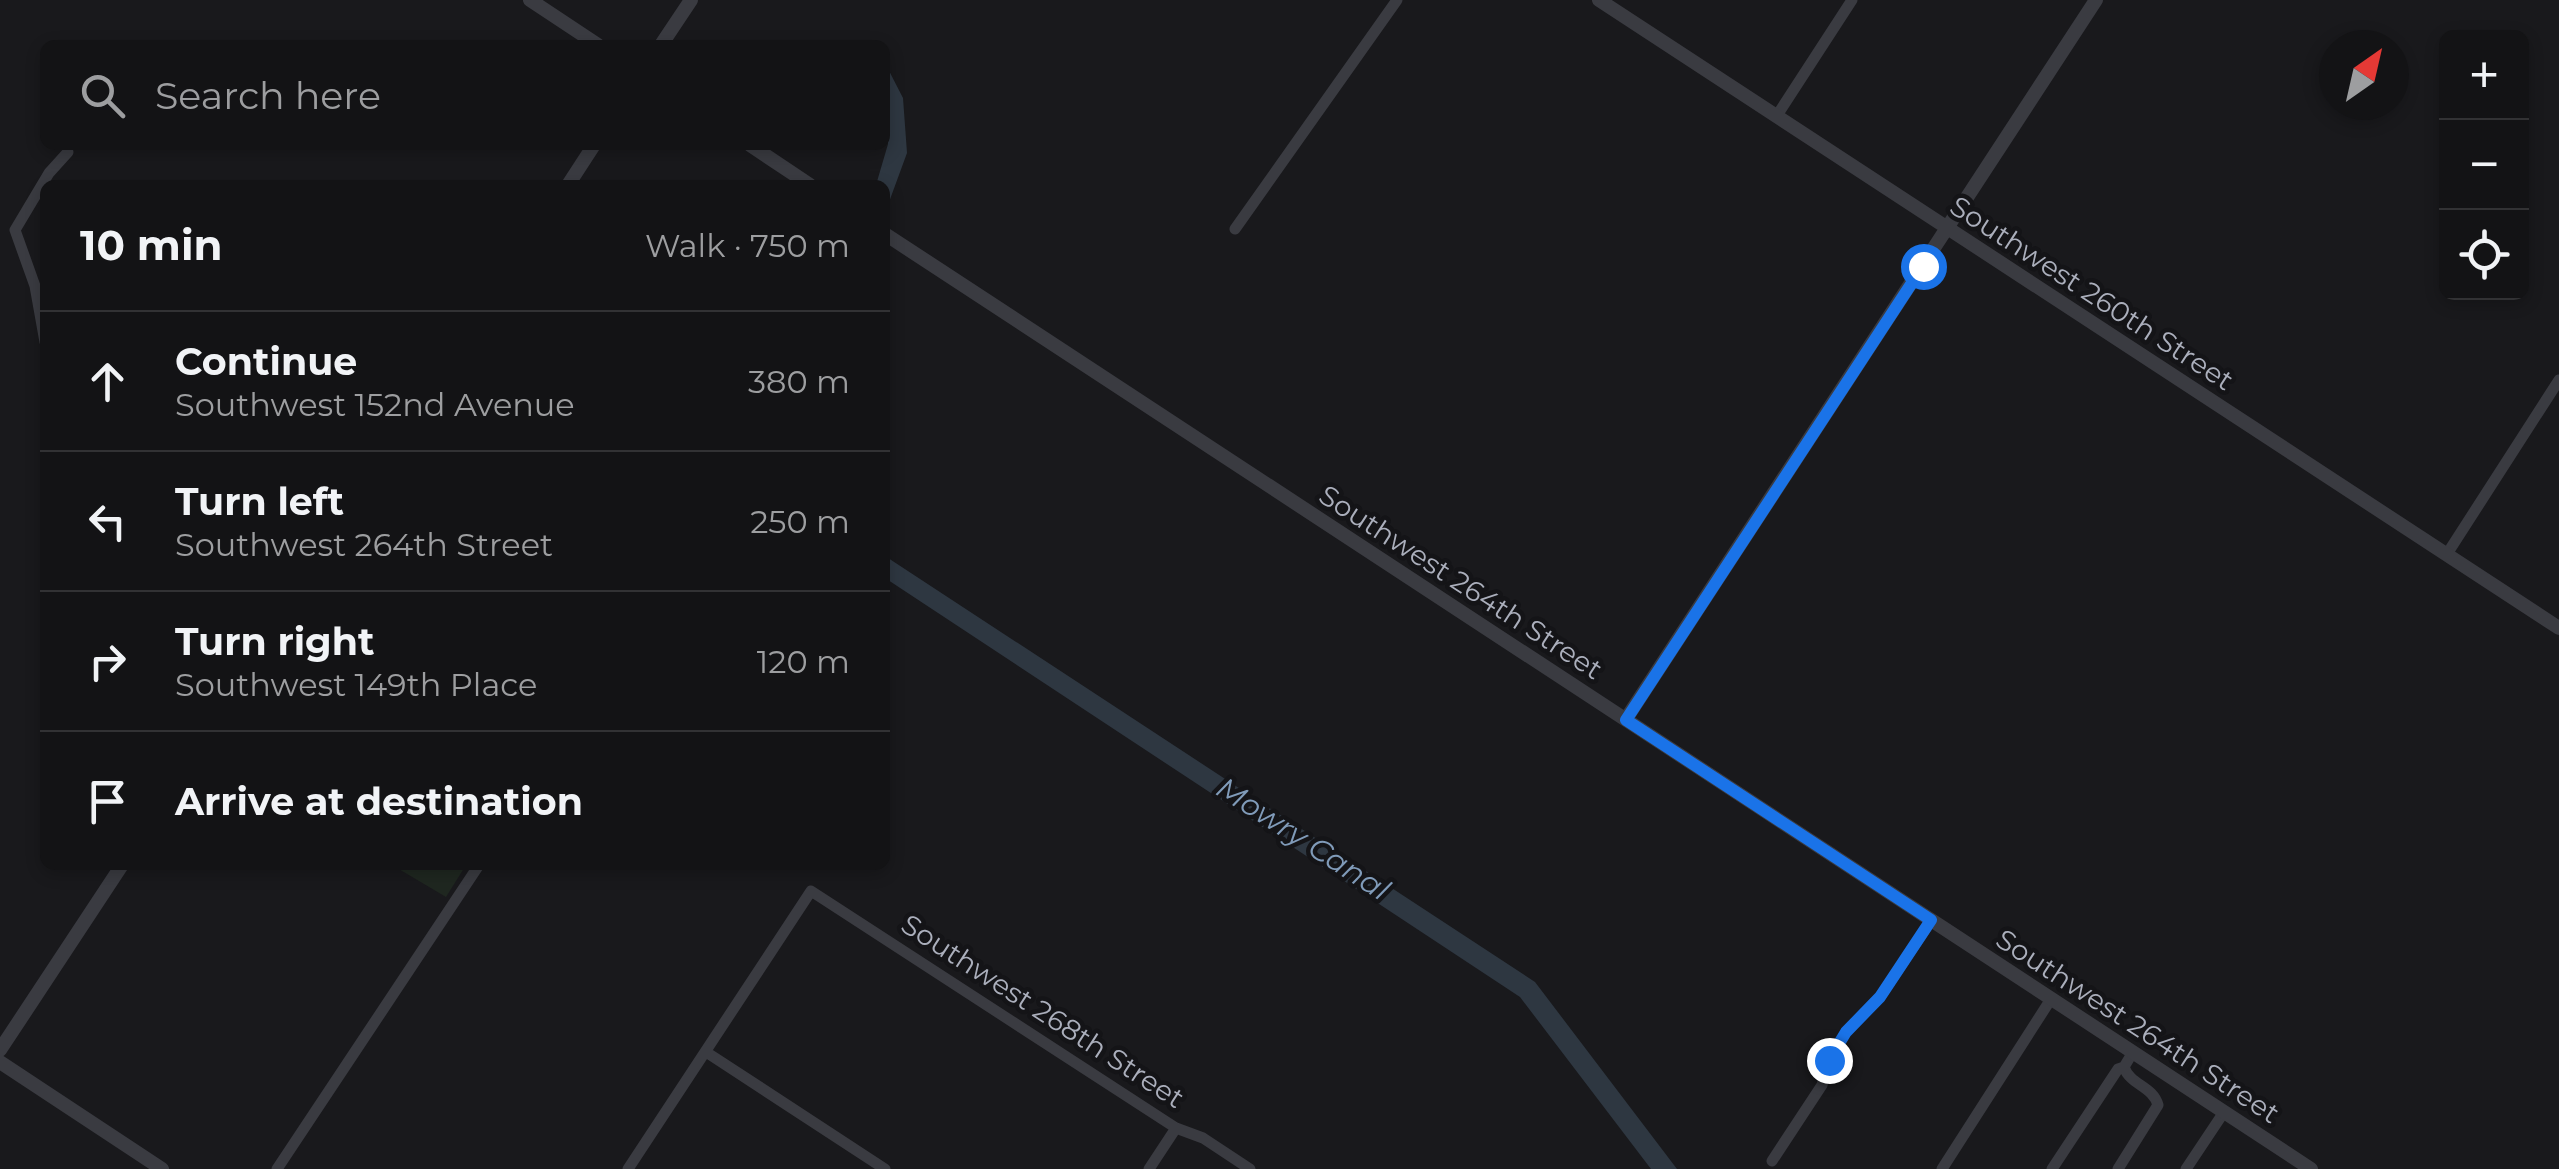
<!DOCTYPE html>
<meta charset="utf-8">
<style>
body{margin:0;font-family:Montserrat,sans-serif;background:#202022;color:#f1f3f6}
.controls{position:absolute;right:30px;top:30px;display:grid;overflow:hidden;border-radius:15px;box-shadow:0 5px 15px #0003}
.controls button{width:90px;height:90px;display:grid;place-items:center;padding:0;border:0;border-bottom:2px solid #323234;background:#131315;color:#f1f3f6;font:50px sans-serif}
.compass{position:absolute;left:2319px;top:30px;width:90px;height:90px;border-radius:50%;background:#131315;box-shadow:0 5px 15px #0003;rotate:34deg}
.stop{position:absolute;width:30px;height:30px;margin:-22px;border:8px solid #1a73e8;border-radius:50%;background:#fff}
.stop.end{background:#1a73e8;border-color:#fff;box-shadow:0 2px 10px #0008}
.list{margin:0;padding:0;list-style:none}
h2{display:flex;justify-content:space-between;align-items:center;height:130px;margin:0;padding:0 40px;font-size:42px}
h2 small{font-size:32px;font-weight:400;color:#9d9ea0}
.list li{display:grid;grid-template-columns:65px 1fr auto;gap:30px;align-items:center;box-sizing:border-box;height:140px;padding:0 40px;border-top:2px solid #323234}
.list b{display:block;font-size:38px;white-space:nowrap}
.list p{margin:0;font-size:32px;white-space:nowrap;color:#9d9ea0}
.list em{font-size:32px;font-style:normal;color:#9d9ea0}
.icon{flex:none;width:55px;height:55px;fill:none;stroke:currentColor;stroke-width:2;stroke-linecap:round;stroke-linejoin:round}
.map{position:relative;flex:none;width:2559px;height:1169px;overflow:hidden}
.search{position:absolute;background:#131315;box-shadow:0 5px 15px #0003;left:40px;top:40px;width:850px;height:110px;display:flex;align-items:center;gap:25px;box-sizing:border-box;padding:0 35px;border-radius:15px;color:#9d9ea0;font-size:38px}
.panel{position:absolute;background:#131315;box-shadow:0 5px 15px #0003;left:40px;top:180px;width:850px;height:690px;border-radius:15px}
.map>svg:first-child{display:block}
.green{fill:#1f2720}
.water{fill:#2e3741}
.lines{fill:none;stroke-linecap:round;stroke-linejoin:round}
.minor{stroke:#3a3b41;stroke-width:11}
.tertiary{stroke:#3a3b41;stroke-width:14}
.route{stroke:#1a73e8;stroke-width:12}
.labels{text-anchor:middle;stroke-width:9;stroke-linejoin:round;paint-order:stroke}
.street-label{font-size:28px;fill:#abafbc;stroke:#141417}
.water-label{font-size:30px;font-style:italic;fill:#809bb9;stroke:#141417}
</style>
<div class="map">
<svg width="2559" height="1169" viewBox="0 0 2559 1169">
<rect width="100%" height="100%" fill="#19191c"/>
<path class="green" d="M 392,865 L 466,865 L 446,897 Z"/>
<path class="water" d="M 885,63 L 903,98 L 907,153 L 885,213 L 885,185 L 876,185 L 888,144 Z
M 885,556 L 1535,982 L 1677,1169 L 1651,1169 L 1520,997 L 885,578 Z"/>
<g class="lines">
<path class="minor" d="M 1776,117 L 1852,0
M 1235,229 L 1397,0
M 45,342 L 35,286 L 15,230 L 49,173 L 68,152
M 2447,554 L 2559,380
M 706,1052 L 885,1169
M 1772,1161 L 1822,1085 L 1829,1060 L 1846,1032 L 1880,997 L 1931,921
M 277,1169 L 479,865
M 628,1169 L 811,891 L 1176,1128 L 1203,1138 L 1250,1169
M 1149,1169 L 1176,1128
M 1942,1169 L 2051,999
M 2052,1169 L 2118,1069 L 2124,1067 L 2133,1052
M 2118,1169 L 2158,1105 C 2153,1086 2130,1085 2124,1067
M 2186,1169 L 2224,1112"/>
<path class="tertiary" d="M 530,0 L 598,45
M 1599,0 L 2559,628
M 661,45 L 691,0
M 750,145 L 810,185
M 568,185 L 594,145
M 885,234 L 2311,1169
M 1626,719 L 2096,0
M 0,1050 L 122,865
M 0,1062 L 162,1169"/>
</g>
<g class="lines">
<path class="route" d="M 1829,1060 L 1846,1032 L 1880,997 L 1931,920 L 1626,720 L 1923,266"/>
</g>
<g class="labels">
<g class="street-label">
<text transform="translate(2092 293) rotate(33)" y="10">Southwest 260th Street</text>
<text transform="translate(1461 582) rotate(33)" y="10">Southwest 264th Street</text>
<text transform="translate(1043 1011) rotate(33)" y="10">Southwest 268th Street</text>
<text transform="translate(2138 1026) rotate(33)" y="10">Southwest 264th Street</text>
</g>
<g class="water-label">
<text transform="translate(1303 839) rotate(33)" y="10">Mowry Canal</text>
</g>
</g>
</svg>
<div class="controls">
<button>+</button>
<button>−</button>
<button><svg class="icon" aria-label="locate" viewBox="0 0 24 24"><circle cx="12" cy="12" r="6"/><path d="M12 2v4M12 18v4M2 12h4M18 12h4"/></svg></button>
</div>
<svg class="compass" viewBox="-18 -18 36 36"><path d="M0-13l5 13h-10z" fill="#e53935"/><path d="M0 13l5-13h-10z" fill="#9d9ea0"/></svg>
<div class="stop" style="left:1923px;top:266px"></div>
<div class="stop end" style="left:1829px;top:1060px"></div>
<div class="search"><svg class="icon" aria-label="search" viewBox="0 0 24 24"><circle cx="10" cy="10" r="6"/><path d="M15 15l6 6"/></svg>Search here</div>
<section class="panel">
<h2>10 min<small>Walk · 750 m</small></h2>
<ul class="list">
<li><svg class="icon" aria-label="ahead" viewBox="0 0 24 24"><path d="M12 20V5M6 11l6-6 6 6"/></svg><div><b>Continue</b><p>Southwest 152nd Avenue</p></div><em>380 m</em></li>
<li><svg class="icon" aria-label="left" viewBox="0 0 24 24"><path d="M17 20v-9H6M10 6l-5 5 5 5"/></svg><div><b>Turn left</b><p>Southwest 264th Street</p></div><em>250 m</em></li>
<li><svg class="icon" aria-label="right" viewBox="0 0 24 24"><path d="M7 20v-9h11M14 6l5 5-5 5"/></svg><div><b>Turn right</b><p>Southwest 149th Place</p></div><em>120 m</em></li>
<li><svg class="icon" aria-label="arrive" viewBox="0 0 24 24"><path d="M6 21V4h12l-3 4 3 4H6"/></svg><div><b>Arrive at destination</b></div></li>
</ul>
</section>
</div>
